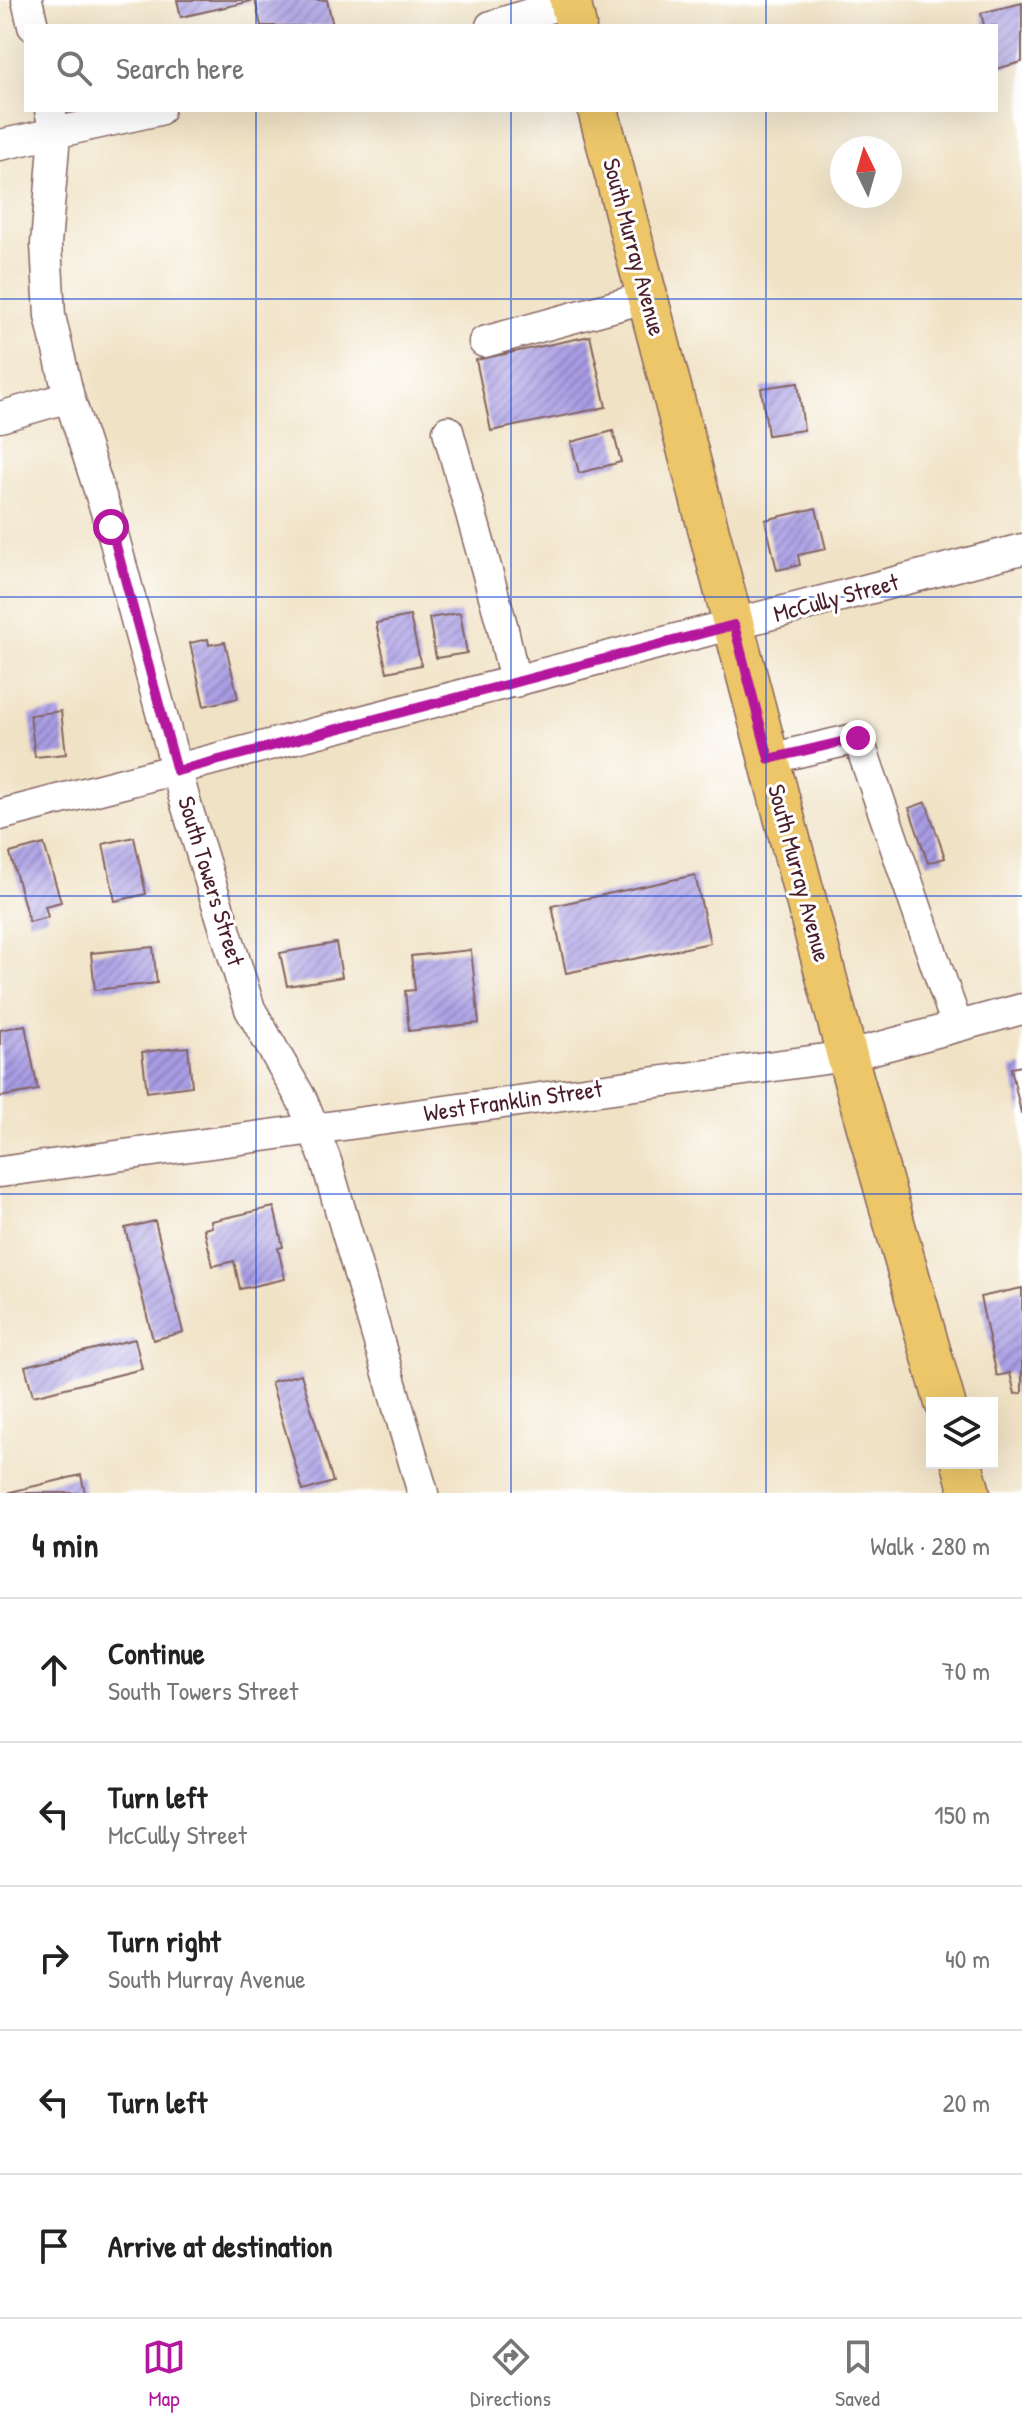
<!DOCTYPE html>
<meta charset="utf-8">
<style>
body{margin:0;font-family:"Patrick Hand",sans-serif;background:#f6f6f6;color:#222}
.controls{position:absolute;right:24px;bottom:24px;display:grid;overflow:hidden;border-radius:0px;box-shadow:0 8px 32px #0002}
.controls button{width:72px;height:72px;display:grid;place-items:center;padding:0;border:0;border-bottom:2px solid #e0e0e0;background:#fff;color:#222;font:40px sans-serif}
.compass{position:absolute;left:830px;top:136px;width:72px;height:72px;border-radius:50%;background:#fff;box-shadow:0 8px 32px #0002;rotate:355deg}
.stop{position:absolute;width:24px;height:24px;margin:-18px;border:6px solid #b5179e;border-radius:50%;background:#fff}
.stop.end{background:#b5179e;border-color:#fff;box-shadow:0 2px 8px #0008}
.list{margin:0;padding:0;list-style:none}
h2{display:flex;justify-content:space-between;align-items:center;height:104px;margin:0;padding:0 32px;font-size:34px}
h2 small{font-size:26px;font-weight:400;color:#767676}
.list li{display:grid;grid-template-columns:52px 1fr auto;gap:24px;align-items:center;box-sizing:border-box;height:144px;padding:0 32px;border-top:2px solid #e0e0e0}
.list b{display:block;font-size:30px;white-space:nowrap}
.list p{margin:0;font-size:26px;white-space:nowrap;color:#767676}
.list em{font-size:26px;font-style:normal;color:#767676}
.icon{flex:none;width:44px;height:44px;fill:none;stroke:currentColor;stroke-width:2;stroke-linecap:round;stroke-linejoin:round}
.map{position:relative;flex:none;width:1022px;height:1493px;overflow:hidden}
.search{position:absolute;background:#fff;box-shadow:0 8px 32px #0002;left:24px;right:24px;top:24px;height:88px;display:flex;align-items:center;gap:20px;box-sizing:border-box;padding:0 28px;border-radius:0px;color:#767676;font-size:30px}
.sheet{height:824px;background:#fff}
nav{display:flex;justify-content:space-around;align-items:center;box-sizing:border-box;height:112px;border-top:2px solid #e0e0e0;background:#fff;font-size:22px;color:#767676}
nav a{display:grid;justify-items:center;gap:4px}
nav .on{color:#b5179e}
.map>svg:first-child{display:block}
.building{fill:url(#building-hatch)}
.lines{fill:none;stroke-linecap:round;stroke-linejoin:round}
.minor-casing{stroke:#846361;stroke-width:33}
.major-casing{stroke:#846361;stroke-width:43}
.minor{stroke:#fff;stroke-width:30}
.major{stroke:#ecc669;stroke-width:40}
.route{stroke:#b5179e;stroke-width:10}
.grid{fill:none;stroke:#1d4ed8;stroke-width:2;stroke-opacity:0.55}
.labels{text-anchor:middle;stroke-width:6;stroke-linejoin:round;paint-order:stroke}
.street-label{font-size:24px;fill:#4a1f2b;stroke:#fff}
</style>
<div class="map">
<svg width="1022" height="1493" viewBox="0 0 1022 1493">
<defs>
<pattern id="building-hatch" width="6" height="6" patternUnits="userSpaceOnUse" patternTransform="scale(2)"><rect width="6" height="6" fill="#a79be3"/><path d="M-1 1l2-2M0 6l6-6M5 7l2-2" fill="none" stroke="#8a7eb8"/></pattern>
</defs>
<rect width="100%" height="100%" fill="#fff"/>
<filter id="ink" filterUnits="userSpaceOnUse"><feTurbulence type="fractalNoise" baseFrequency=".0125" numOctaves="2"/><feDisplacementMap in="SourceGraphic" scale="16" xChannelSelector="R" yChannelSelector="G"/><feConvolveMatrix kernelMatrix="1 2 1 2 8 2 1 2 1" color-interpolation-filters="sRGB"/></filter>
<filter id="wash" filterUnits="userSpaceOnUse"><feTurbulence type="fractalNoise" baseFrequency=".006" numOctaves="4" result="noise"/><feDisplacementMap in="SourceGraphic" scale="32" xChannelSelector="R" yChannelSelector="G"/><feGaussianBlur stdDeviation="1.8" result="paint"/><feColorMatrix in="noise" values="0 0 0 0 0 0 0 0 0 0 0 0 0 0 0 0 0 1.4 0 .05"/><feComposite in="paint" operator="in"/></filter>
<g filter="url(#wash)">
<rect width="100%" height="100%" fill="#f0e2c5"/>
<g id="blocks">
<path class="building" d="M 177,0 L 252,0 L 252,1 L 181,17 Z
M 255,0 L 327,0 L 333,26 L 261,26 Z
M 1022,3 L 1022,62 L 996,69 L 996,26 L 984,26 L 981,13 Z
M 590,336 L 606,407 L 491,431 L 476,360 Z
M 798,383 L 804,430 L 768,435 L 761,388 Z
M 613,431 L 621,462 L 579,473 L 571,442 Z
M 816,508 L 826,549 L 798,555 L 800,565 L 777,570 L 765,520 Z
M 460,613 L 467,653 L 436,658 L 429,618 Z
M 410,616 L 421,665 L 387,672 L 376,623 Z
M 208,639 L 209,645 L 225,642 L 238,698 L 204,706 L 190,643 Z
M 61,711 L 66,754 L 35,757 L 30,715 Z
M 926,802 L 945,858 L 928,863 L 909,808 Z
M 134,837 L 146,894 L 115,901 L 103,844 Z
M 44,844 L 61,902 L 45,906 L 48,917 L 29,922 L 10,853 Z
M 695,875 L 710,943 L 566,973 L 552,906 Z
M 336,943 L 342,977 L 287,986 L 280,953 Z
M 153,947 L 157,983 L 95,990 L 91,953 Z
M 471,950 L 479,1023 L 409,1031 L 405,991 L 415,990 L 411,956 Z
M 25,1025 L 38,1090 L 0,1097 L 0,1030 Z
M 188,1047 L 192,1086 L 147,1092 L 142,1052 Z
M 1022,1066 L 1022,1113 L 1021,1113 L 1011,1068 Z
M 274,1207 L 283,1247 L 278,1248 L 285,1279 L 240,1289 L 234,1261 L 213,1266 L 204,1229 L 212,1227 L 211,1221 Z
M 155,1221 L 183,1332 L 153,1340 L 125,1228 Z
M 1022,1288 L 1022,1393 L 1015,1394 L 1010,1373 L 997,1376 L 980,1297 Z
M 135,1339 L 142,1369 L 33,1396 L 25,1366 Z
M 301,1374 L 333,1482 L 303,1491 L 271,1382 Z
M 81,1475 L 85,1493 L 10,1493 L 10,1492 Z"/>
</g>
</g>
<g filter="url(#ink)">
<use href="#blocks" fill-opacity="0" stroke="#846361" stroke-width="2"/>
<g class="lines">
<g class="minor-casing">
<path id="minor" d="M 27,0 L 33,26
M 491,26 L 574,0
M 50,110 L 55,134 L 46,244 L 50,316 L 69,397 L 111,527 L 185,801 L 250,1009 L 302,1100 L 326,1161 L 423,1493
M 0,145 L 159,110
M 484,342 L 648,297
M 0,417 L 69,397
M 448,431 L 502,625 L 515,682
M 769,759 L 858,738 L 957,1026
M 0,815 L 1022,549
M 0,1172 L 847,1056 L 1022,1009"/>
</g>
<g class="major-casing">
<path id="major" d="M 570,0 L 576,26
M 598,110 L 847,1056 L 945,1403
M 962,1463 L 970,1493"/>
</g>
<use href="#minor" class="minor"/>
<use href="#major" class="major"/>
</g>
</g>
<g class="lines" filter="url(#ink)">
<path class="route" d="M 111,527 L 177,771 L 734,625 L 769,759 L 858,738"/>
</g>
<path class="grid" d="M 256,0 L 256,26M 511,0 L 511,26M 766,0 L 766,26M 256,110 L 256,1493M 511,110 L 511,1493M 766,110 L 766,1493M 0,299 L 1022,299M 0,597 L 1022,597M 0,896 L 1022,896M 0,1194 L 1022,1194"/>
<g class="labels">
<g class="street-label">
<text transform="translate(634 247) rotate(75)" y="8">South Murray Avenue</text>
<text transform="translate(836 598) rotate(-15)" y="8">McCully Street</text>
<text transform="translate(799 873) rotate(75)" y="8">South Murray Avenue</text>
<text transform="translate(211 881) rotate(73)" y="8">South Towers Street</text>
<text transform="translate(513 1101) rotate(-8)" y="8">West Franklin Street</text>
</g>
</g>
</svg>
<div class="controls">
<button><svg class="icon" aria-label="layers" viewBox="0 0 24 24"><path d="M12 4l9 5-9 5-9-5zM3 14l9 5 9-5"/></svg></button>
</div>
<svg class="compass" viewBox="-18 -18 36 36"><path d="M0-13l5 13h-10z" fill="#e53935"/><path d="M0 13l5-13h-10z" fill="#767676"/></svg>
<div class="stop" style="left:111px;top:527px"></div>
<div class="stop end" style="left:858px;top:738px"></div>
<div class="search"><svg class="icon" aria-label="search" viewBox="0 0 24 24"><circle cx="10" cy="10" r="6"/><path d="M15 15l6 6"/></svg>Search here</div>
</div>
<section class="sheet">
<h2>4 min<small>Walk · 280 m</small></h2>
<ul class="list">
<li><svg class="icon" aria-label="ahead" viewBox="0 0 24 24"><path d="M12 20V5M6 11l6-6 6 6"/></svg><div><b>Continue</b><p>South Towers Street</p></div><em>70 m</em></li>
<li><svg class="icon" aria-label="left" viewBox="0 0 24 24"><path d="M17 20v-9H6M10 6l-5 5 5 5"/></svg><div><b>Turn left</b><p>McCully Street</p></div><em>150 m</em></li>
<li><svg class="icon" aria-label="right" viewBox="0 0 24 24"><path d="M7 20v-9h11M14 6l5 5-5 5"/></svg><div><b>Turn right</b><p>South Murray Avenue</p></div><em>40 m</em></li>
<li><svg class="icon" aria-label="left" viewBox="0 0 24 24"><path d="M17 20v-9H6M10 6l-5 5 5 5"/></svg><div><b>Turn left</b></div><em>20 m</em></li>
<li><svg class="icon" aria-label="arrive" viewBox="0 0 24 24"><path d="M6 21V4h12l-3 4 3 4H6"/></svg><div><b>Arrive at destination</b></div></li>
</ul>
</section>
<nav>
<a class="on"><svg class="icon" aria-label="map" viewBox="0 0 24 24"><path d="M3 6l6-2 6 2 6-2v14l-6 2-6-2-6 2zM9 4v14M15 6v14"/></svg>Map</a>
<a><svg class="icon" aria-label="directions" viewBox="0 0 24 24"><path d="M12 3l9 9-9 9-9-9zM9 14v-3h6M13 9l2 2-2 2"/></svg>Directions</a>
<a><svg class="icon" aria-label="saved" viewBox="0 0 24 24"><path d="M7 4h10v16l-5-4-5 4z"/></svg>Saved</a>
</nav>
